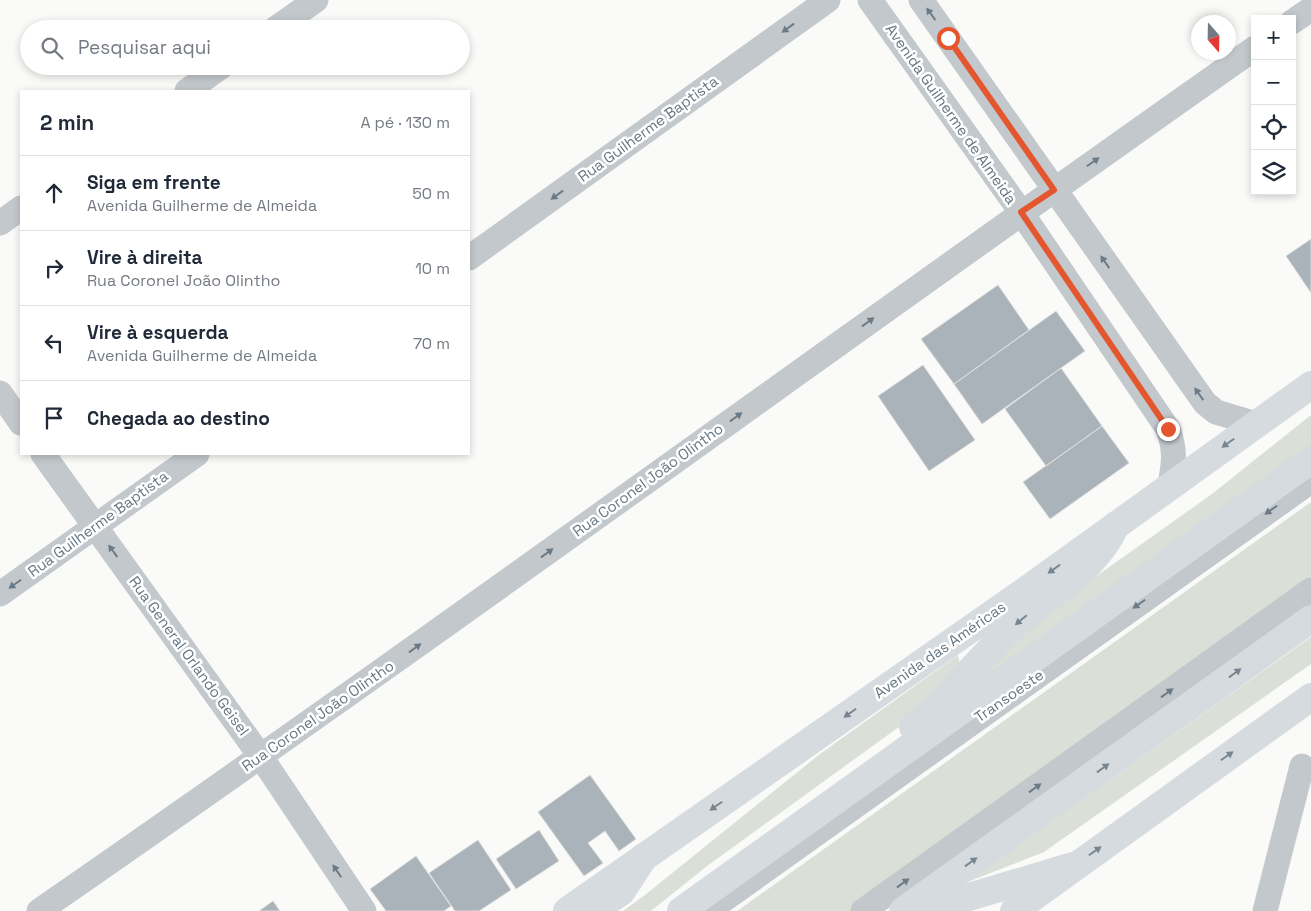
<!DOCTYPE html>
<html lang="pt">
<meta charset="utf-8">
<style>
body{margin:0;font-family:"Space Grotesk",sans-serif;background:#f2f2f3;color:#1f2937}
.controls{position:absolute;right:15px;top:15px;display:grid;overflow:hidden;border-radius:0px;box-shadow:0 2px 8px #0003}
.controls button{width:45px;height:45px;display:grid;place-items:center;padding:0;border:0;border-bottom:1px solid #e0e1e3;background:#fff;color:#1f2937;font:25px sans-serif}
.compass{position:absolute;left:1191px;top:15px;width:45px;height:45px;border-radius:50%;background:#fff;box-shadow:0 2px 8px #0003;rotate:160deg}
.stop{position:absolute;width:15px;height:15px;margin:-11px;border:4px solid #e4572e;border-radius:50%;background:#fff}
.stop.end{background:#e4572e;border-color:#fff;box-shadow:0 1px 5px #0008}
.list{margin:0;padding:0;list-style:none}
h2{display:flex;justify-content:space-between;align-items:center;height:65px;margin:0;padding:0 20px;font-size:21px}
h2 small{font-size:16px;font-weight:400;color:#747a83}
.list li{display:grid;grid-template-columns:32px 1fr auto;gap:15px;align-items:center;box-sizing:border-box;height:75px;padding:0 20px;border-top:1px solid #e0e1e3}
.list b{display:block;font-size:19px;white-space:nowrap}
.list p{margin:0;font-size:16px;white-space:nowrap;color:#747a83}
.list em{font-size:16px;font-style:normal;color:#747a83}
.icon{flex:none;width:28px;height:28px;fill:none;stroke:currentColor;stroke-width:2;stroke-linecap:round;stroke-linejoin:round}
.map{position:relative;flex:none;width:1311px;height:911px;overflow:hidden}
.search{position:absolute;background:#fff;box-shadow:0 2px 8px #0003;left:20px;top:20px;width:450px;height:55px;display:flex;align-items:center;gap:12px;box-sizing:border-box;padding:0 18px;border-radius:28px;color:#747a83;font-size:19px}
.panel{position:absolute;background:#fff;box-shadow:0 2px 8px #0003;left:20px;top:90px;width:450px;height:365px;border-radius:0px}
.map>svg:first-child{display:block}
.green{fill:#dadfd7}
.building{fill:#aab3b9;stroke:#dcdcda}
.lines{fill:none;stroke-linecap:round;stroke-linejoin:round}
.minor{stroke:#c3c8cc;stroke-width:25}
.major{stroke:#d6dbdf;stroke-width:28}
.highway{stroke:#d6dbdf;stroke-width:28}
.oneway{fill:#6a7a87}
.oneway2{fill:#768591}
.route{stroke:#e4572e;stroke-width:6}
.labels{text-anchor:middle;stroke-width:5;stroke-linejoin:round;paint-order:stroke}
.street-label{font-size:15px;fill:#657683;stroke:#fff}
</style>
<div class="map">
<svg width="1311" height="911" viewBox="0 0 1311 911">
<rect width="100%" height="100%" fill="#fafaf8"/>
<path class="green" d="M 1311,415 L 1311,451 L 975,691 L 1008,639 L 1212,494 Z
M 1311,502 L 1311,583 L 851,911 L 737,911 Z
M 1311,637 L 1311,664 L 1044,852 L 965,883 Z
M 958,655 L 960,666 L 914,716 L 707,866 L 651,911 L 623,911 L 645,895 L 820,754 Z"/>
<path class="building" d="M 1311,239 L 1311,293 L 1286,256 Z
M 998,285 L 1029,330 L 954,384 L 921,339 Z
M 1056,311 L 1085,351 L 982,424 L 954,384 Z
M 923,365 L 975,440 L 929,471 L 878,396 Z
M 1061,368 L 1102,426 L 1046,466 L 1005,409 Z
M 1102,426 L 1129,463 L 1050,519 L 1023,482 Z
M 590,775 L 636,839 L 619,851 L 605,831 L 588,843 L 603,863 L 584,876 L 538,812 Z
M 539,830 L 559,861 L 516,889 L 496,859 Z
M 478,840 L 511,890 L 479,911 L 455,911 L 429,873 Z
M 416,856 L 451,906 L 444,911 L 386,911 L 370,889 Z
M 273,901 L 280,911 L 259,911 Z"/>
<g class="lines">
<path class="minor" d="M 870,0 L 1021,212 L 1168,429 C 1176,451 1174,463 1170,485
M 921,0 L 1205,403 L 1216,412 L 1256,424
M 1292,22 L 1311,9
M 275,29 L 316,0
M 187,91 L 222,66
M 0,223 L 21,208
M 469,258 L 828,0
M 0,393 L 21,423
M 43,454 L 261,757 L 364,911
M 0,594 L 197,454
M 39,911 C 448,628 848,334 1255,48
M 708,911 L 1311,481
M 863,911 L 1311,590
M 1265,911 L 1302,766"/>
<path class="major" d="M 567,911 L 1032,586 L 1311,385
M 1014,911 L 1311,697"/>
<path class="highway" d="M 913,727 C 949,698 977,660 1011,629 C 1046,596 1096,571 1116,525
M 593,911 L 621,892 L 644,857
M 681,911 L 1311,460
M 903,911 L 1311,619
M 922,911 L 1073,866"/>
</g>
<defs><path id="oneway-solid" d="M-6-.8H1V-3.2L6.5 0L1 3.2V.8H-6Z" transform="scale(1.25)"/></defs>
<g class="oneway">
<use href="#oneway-solid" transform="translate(931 14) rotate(-126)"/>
<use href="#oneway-solid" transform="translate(788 28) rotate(144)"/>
<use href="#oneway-solid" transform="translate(1093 162) rotate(-35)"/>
<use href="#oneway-solid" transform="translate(557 195) rotate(144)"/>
<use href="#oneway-solid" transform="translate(1105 262) rotate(-125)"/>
<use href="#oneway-solid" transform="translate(868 322) rotate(-36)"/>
<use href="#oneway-solid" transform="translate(1199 394) rotate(-125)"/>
<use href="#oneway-solid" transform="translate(736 417) rotate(-36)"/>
<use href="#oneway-solid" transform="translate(1271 510) rotate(145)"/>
<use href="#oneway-solid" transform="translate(113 551) rotate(-126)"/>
<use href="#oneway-solid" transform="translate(547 553) rotate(-36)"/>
<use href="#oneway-solid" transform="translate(15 584) rotate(145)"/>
<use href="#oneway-solid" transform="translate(1139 604) rotate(145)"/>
<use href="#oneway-solid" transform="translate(415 648) rotate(-36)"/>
<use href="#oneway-solid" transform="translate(1167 693) rotate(-36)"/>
<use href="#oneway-solid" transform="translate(1035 788) rotate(-36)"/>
<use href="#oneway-solid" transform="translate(337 871) rotate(-124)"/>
<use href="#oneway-solid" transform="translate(903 883) rotate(-36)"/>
</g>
<g class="oneway2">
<use href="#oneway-solid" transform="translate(1228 443) rotate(145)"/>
<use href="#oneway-solid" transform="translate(1054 569) rotate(144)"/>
<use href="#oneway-solid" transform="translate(1021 620) rotate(140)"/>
<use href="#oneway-solid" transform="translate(1235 673) rotate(-36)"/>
<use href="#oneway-solid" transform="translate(850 713) rotate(145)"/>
<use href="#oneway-solid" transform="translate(1227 756) rotate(-35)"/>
<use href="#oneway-solid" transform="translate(1103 768) rotate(-36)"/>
<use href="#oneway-solid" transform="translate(716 806) rotate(145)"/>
<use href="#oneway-solid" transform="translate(1095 851) rotate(-35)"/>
<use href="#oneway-solid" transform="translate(971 862) rotate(-36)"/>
</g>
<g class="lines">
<path class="route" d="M 948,38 L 1054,190 L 1021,212 L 1168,429"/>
</g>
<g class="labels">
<g class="street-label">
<text transform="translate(951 114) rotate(55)" y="5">Avenida Guilherme de Almeida</text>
<text transform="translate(648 129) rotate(-36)" y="5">Rua Guilherme Baptista</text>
<text transform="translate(648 480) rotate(-36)" y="5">Rua Coronel João Olintho</text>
<text transform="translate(98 524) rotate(-36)" y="5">Rua Guilherme Baptista</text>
<text transform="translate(940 650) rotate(-35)" y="5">Avenida das Américas</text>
<text transform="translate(189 656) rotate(54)" y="5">Rua General Orlando Geisel</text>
<text transform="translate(1009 696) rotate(-35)" y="5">Transoeste</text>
<text transform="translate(318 716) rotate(-35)" y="5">Rua Coronel João Olintho</text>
</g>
</g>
</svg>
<div class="controls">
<button>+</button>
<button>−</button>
<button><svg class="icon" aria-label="locate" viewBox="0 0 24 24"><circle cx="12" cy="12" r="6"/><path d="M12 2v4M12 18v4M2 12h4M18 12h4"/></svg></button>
<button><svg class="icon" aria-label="layers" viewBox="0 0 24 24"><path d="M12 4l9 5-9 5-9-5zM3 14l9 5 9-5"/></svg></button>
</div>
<svg class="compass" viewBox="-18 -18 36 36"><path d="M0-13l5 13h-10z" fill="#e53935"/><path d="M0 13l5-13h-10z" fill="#747a83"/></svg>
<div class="stop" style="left:948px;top:38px"></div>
<div class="stop end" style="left:1168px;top:429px"></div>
<div class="search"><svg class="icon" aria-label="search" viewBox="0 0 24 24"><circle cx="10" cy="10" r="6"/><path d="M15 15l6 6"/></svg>Pesquisar aqui</div>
<section class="panel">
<h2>2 min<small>A pé · 130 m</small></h2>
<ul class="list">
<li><svg class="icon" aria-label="ahead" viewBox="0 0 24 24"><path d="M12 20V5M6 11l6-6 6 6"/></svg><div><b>Siga em frente</b><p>Avenida Guilherme de Almeida</p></div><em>50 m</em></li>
<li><svg class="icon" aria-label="right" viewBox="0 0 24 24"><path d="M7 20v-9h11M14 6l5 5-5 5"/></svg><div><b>Vire à direita</b><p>Rua Coronel João Olintho</p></div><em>10 m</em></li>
<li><svg class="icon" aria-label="left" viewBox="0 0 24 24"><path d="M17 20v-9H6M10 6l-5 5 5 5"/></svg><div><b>Vire à esquerda</b><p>Avenida Guilherme de Almeida</p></div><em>70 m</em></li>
<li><svg class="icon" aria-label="arrive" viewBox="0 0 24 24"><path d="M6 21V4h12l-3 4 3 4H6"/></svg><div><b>Chegada ao destino</b></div></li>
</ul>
</section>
</div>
